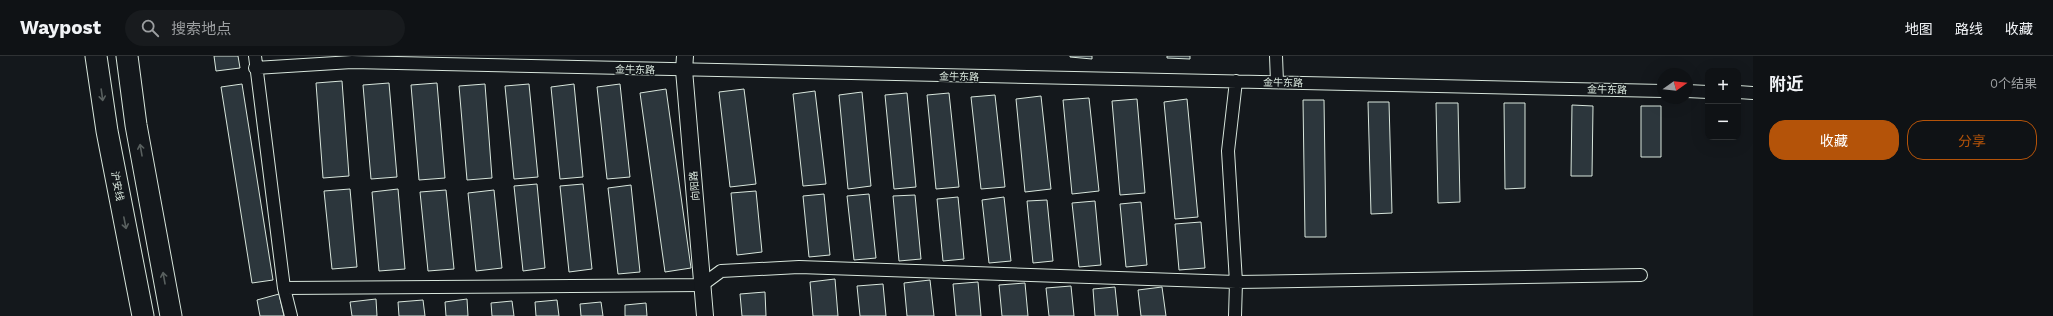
<!DOCTYPE html>
<html lang="zh">
<meta charset="utf-8">
<style>
body{margin:0;font-family:"Work Sans","Noto Sans SC",sans-serif;background:#181b1e;color:#f1f3f6}
.controls{position:absolute;right:12px;top:12px;display:grid;overflow:hidden;border-radius:8px;box-shadow:0 4px 16px #0002}
.controls button{width:36px;height:36px;display:grid;place-items:center;padding:0;border:0;border-bottom:1px solid #2f3234;background:#0f1215;color:#f1f3f6;font:20px sans-serif}
.compass{position:absolute;left:1657px;top:12px;width:36px;height:36px;border-radius:50%;background:#0f1215;box-shadow:0 4px 16px #0002;rotate:75deg}
.list{margin:0;padding:0;list-style:none}
h2{display:flex;justify-content:space-between;align-items:center;height:52px;margin:0;padding:0 16px;font-size:17px}
h2 small{font-size:13px;font-weight:400;color:#9b9ea0}
.actions{display:flex;gap:8px;padding:12px 16px}
.actions a{flex:1;padding:9px 0;border:1px solid #b45309;border-radius:16px;text-align:center;font-size:14px;color:#b45309}
.actions .main{background:#b45309;color:#fff}
.icon{flex:none;width:22px;height:22px;fill:none;stroke:currentColor;stroke-width:2;stroke-linecap:round;stroke-linejoin:round}
.map{position:relative;flex:none;width:1753px;height:260px;overflow:hidden}
header{display:flex;align-items:center;gap:24px;box-sizing:border-box;height:56px;padding:0 20px;background:#0f1215;border-bottom:1px solid #2f3234}
header strong{font-size:19px}
nav{display:flex;gap:22px;margin-inline-start:auto;font-size:14px}
.search{width:280px;height:36px;background:#181b1e;display:flex;align-items:center;gap:10px;box-sizing:border-box;padding:0 14px;border-radius:22px;color:#9b9ea0;font-size:15px}
main{display:flex}
aside{flex:1;background:#0f1215}
.map>svg:first-child{display:block}
.building{fill:#2c363c;stroke:#d8e6dc}
.lines{fill:none;stroke-linecap:round;stroke-linejoin:round}
.street-casing{stroke:#d8e6dc;stroke-width:14}
.secondary-casing{stroke:#d8e6dc;stroke-width:18}
.highway-casing{stroke:#d8e6dc;stroke-width:23}
.street{stroke:#14181c;stroke-width:12}
.secondary{stroke:#14181c;stroke-width:16}
.highway{stroke:#14181c;stroke-width:21}
.oneway{stroke:#59605f}
.labels{text-anchor:middle;stroke-width:3;stroke-linejoin:round;paint-order:stroke}
.street-label{font-size:10px;fill:#d8e6dc;stroke:#14181c}
</style>
<header>
<strong>Waypost</strong>
<div class="search"><svg class="icon" aria-label="search" viewBox="0 0 24 24"><circle cx="10" cy="10" r="6"/><path d="M15 15l6 6"/></svg>搜索地点</div>
<nav><a>地图</a><a>路线</a><a>收藏</a></nav>
</header>
<main>
<div class="map">
<svg width="1753" height="260" viewBox="0 0 1753 260">
<rect width="100%" height="100%" fill="#14181c"/>
<path class="building" d="M 214,0 L 238,0 L 240,12 L 216,15 Z
M 1070,0 L 1092,0 L 1092,3 L 1070,1 Z
M 1167,0 L 1190,0 L 1190,3 L 1167,2 Z
M 342,25 L 349,120 L 323,122 L 316,27 Z
M 389,27 L 397,121 L 371,123 L 363,29 Z
M 437,27 L 445,122 L 419,124 L 411,29 Z
M 242,28 L 273,224 L 252,227 L 221,31 Z
M 485,28 L 492,122 L 467,124 L 459,30 Z
M 529,28 L 538,121 L 514,123 L 505,30 Z
M 574,28 L 583,121 L 560,123 L 551,31 Z
M 620,28 L 630,121 L 607,123 L 597,31 Z
M 666,33 L 691,212 L 665,216 L 640,37 Z
M 744,33 L 756,128 L 730,131 L 719,36 Z
M 815,35 L 826,128 L 803,130 L 793,38 Z
M 862,36 L 871,130 L 848,133 L 839,39 Z
M 907,37 L 916,131 L 894,133 L 885,39 Z
M 949,37 L 959,131 L 936,133 L 927,39 Z
M 995,39 L 1005,131 L 981,133 L 971,41 Z
M 1041,40 L 1051,133 L 1025,136 L 1016,43 Z
M 1089,42 L 1099,135 L 1072,138 L 1063,44 Z
M 1137,43 L 1145,137 L 1120,139 L 1112,45 Z
M 1187,43 L 1198,161 L 1175,163 L 1164,46 Z
M 1303,44 L 1324,44 L 1326,181 L 1305,181 Z
M 1368,46 L 1389,46 L 1392,157 L 1371,158 Z
M 1436,47 L 1458,47 L 1460,146 L 1438,147 Z
M 1504,47 L 1525,47 L 1525,132 L 1505,133 Z
M 1572,49 L 1593,50 L 1592,120 L 1571,120 Z
M 1641,50 L 1661,50 L 1661,101 L 1641,101 Z
M 537,128 L 545,212 L 523,215 L 514,130 Z
M 583,128 L 592,213 L 569,216 L 560,130 Z
M 631,129 L 640,216 L 618,218 L 608,132 Z
M 350,133 L 357,211 L 332,213 L 324,135 Z
M 398,133 L 405,213 L 379,215 L 372,136 Z
M 446,134 L 454,213 L 428,215 L 420,136 Z
M 494,134 L 502,212 L 476,215 L 468,137 Z
M 756,135 L 762,196 L 737,199 L 731,137 Z
M 824,138 L 830,199 L 809,201 L 803,140 Z
M 869,138 L 876,202 L 854,204 L 847,140 Z
M 915,139 L 921,203 L 899,205 L 893,140 Z
M 958,141 L 964,203 L 943,205 L 937,143 Z
M 1004,141 L 1011,205 L 989,207 L 982,144 Z
M 1047,144 L 1053,205 L 1033,207 L 1027,145 Z
M 1095,145 L 1101,209 L 1079,211 L 1072,147 Z
M 1141,146 L 1147,209 L 1126,211 L 1120,148 Z
M 1201,166 L 1205,212 L 1179,214 L 1175,168 Z
M 835,223 L 838,260 L 813,260 L 810,226 Z
M 930,224 L 934,260 L 907,260 L 904,227 Z
M 978,226 L 981,260 L 956,260 L 953,228 Z
M 1025,227 L 1028,260 L 1002,260 L 999,229 Z
M 883,228 L 886,260 L 860,260 L 857,230 Z
M 1071,230 L 1074,260 L 1049,260 L 1046,232 Z
M 1115,231 L 1118,260 L 1095,260 L 1093,233 Z
M 1162,231 L 1166,260 L 1141,260 L 1138,234 Z
M 765,236 L 766,260 L 742,260 L 740,238 Z
M 279,238 L 284,260 L 260,260 L 257,244 Z
M 376,243 L 377,260 L 352,260 L 350,246 Z
M 467,243 L 468,260 L 446,260 L 445,246 Z
M 423,244 L 425,260 L 399,260 L 398,246 Z
M 557,244 L 559,260 L 536,260 L 535,246 Z
M 512,245 L 514,260 L 492,260 L 491,247 Z
M 601,246 L 603,260 L 581,260 L 580,248 Z
M 646,247 L 647,260 L 625,260 L 625,249 Z"/>
<g class="lines">
<g class="street-casing">
<path id="street" d="M 255,0 L 284,232 L 291,260
M 1276,0 L 1277,26
M 255,12 L 352,6 L 1663,35
M 1687,35 L 1708,36
M 1738,36 L 1753,37
M 284,232 L 702,229 L 721,215 L 799,211 L 1236,226 L 1641,219
M 1235,260 L 1236,226 L 1228,95 L 1236,25"/>
</g>
<g class="secondary-casing">
<path id="secondary" d="M 685,0 L 684,14 L 705,260"/>
</g>
<g class="highway-casing">
<path id="highway" d="M 96,0 L 107,75 L 143,260
M 127,0 L 136,69 L 171,260"/>
</g>
<use href="#street" class="street"/>
<use href="#secondary" class="secondary"/>
<use href="#highway" class="highway"/>
</g>
<defs><path id="oneway-shaft" d="M-6 0H5M1.5-3L5.5 0L1.5 3" fill="none" stroke-width="1.6" stroke-linecap="round" stroke-linejoin="round"/></defs>
<g class="oneway">
<use href="#oneway-shaft" transform="translate(102 39) rotate(82)"/>
<use href="#oneway-shaft" transform="translate(141 94) rotate(-100)"/>
<use href="#oneway-shaft" transform="translate(125 167) rotate(79)"/>
<use href="#oneway-shaft" transform="translate(164 222) rotate(-100)"/>
</g>
<g class="labels">
<g class="street-label">
<text transform="translate(635 13) rotate(1)" y="4">金牛东路</text>
<text transform="translate(959 20) rotate(1)" y="4">金牛东路</text>
<text transform="translate(1283 26) rotate(1)" y="4">金牛东路</text>
<text transform="translate(1607 33) rotate(1)" y="4">金牛东路</text>
<text transform="translate(118 130) rotate(79)" y="4">沪安线</text>
<text transform="translate(694 130) rotate(-95)" y="4">向阳路</text>
</g>
</g>
</svg>
<div class="controls">
<button>+</button>
<button>−</button>
</div>
<svg class="compass" viewBox="-18 -18 36 36"><path d="M0-13l5 13h-10z" fill="#e53935"/><path d="M0 13l5-13h-10z" fill="#9b9ea0"/></svg>
</div>
<aside>
<h2>附近<small>0个结果</small></h2>
<ul class="list">
</ul>
<div class="actions"><a class="main">收藏</a><a>分享</a></div>
</aside>
</main>
